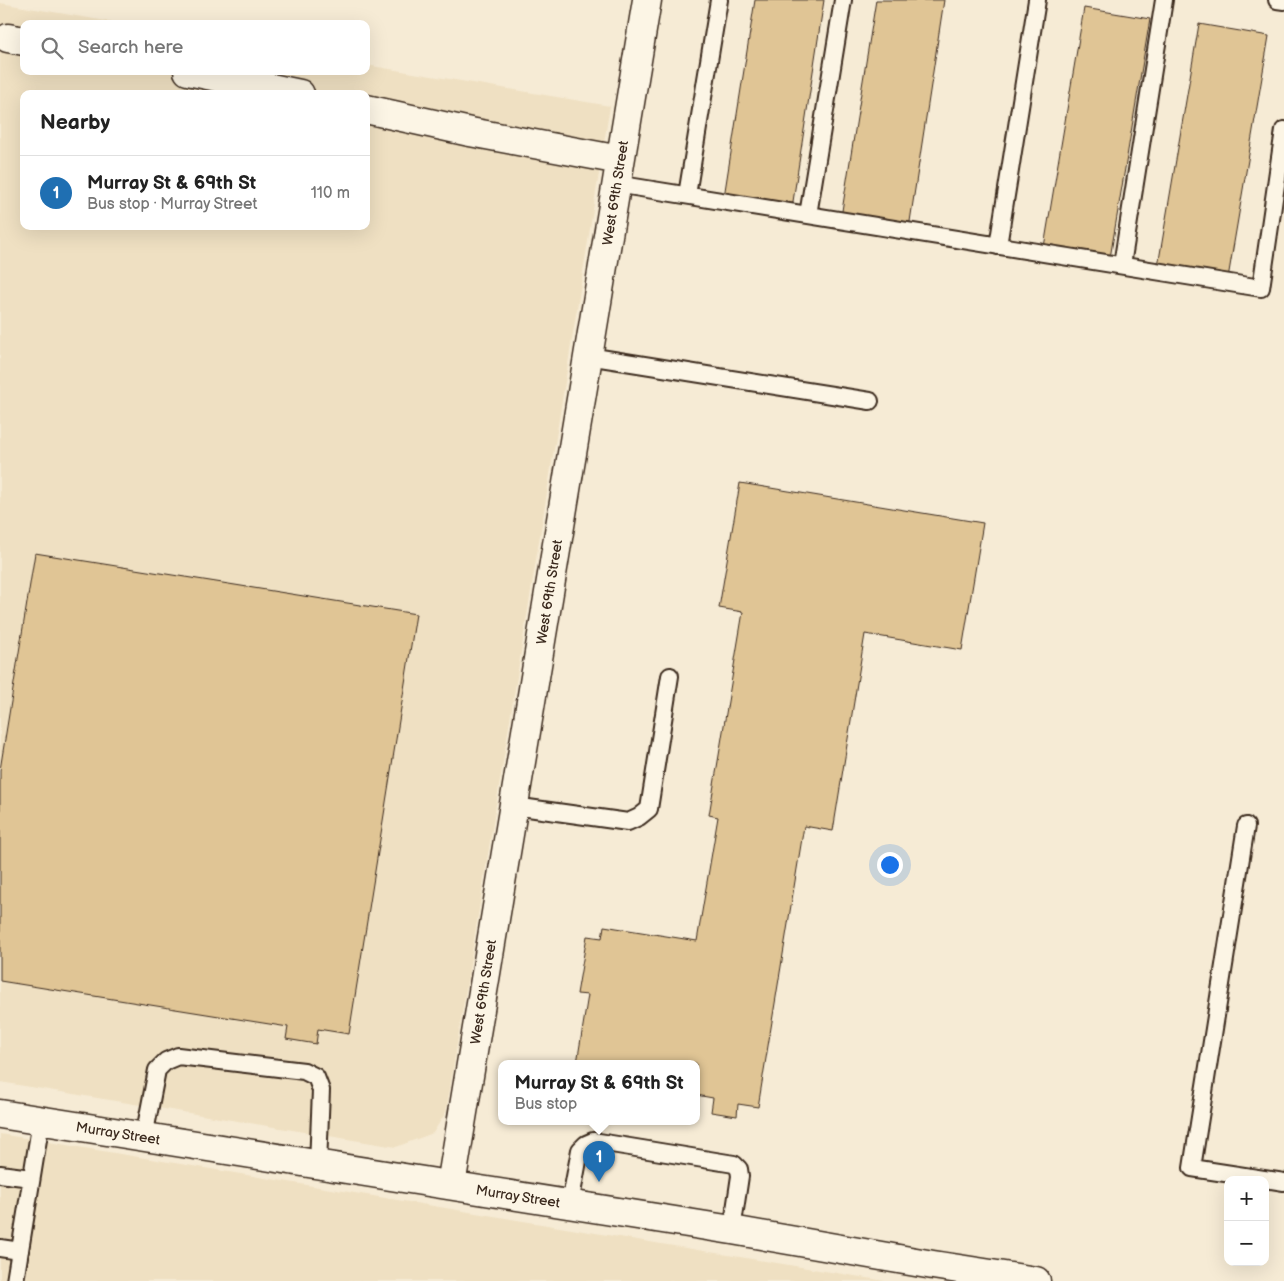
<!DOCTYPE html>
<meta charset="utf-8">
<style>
body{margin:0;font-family:"Balsamiq Sans",sans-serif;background:#f2f2f2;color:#222}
.controls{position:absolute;right:15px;bottom:15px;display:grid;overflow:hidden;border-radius:10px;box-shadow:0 5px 20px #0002}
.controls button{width:45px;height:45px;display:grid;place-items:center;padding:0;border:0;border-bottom:1px solid #e0e0e0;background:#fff;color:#222;font:25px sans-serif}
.you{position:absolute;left:889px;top:864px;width:18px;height:18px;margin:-12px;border:4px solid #fff;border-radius:50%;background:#1a73e8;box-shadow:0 0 0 8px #1a73e833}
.badge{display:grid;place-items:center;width:32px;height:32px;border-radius:50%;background:#1f6fb2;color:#fff;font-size:16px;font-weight:700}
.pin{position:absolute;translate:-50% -41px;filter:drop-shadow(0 1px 2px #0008)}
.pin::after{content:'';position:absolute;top:26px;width:18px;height:15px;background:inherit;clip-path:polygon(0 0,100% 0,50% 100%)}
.popup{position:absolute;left:498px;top:1060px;width:202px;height:65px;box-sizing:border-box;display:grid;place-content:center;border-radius:10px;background:#fff;filter:drop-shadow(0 1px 4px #0005);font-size:16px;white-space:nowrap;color:#767676}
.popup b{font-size:19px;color:#222}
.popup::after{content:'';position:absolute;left:50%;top:100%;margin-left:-10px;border:10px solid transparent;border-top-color:#fff}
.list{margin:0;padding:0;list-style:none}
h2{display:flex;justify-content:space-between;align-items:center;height:65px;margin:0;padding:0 20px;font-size:21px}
h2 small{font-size:16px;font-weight:400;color:#767676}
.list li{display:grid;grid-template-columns:32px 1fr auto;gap:15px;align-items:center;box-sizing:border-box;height:75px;padding:0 20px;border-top:1px solid #e0e0e0}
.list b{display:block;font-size:19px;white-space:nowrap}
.list p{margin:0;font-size:16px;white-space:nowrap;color:#767676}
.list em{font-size:16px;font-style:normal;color:#767676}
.icon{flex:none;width:28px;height:28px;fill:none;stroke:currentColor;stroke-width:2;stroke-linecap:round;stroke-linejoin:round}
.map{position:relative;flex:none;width:1284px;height:1281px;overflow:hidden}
.search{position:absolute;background:#fff;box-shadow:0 5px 20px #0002;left:20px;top:20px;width:350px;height:55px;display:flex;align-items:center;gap:12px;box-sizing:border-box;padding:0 18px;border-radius:10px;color:#767676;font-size:19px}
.panel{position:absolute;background:#fff;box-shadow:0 5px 20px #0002;left:20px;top:90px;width:350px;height:140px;border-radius:10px}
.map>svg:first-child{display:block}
.built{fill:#efe0c2;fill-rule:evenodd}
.building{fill:#e0c595;stroke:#3b2a1e}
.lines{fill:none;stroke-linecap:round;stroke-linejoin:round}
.lane-casing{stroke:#3b2a1e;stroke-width:20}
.street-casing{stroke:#3b2a1e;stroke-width:31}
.lane{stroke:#fcf5e5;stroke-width:16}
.street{stroke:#fcf5e5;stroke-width:28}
.labels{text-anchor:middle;stroke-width:5;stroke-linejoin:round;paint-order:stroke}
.street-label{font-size:14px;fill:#3b2a1e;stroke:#fcf5e5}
</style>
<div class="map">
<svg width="1284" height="1281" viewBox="0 0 1284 1281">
<rect width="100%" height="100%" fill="#f6ebd5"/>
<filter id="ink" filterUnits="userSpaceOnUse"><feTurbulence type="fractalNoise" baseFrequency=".02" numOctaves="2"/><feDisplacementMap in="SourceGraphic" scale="10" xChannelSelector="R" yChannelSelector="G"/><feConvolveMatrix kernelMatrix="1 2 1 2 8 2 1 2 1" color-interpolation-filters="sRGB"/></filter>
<g filter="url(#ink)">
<path class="built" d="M 0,3 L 124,24 L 24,24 L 24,71 L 366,71 L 366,65 L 610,106 L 446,1112 L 433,1133 L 396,1147 L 0,1082 ZM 24,94 L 366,94 L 366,226 L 24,226 Z
M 0,1134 L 885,1281 L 0,1281 Z"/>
<path class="building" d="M 755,0 L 824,0 L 792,208 L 724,197 Z
M 876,0 L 944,0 L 909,228 L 841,217 Z
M 1084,8 L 1150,19 L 1110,258 L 1044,247 Z
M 1199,24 L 1269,36 L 1228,278 L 1158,266 Z
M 740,483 L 983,523 L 962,650 L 865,634 L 833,831 L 804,826 L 758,1107 L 738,1104 L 737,1116 L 711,1112 L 713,1098 L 696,1095 L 696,1063 L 577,1063 L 588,995 L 577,994 L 587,936 L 602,938 L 604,926 L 697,941 L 718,817 L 709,815 L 743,612 L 719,608 Z
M 35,553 L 416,614 L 349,1034 L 318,1029 L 316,1044 L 286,1039 L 288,1027 L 0,981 L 0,770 Z"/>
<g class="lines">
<g class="lane-casing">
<path id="lane" d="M 1277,0 L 1284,1
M 616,184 L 1261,288 L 1284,130
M 687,195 L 719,0
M 808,215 L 843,0
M 998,246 L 1037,0
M 1122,265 L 1164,0
M 588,356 L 870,401
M 514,806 L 628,822 L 639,817 L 649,809 L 670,676
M 1246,826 L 1192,1168 L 1284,1182
M 144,1137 L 157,1070 L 166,1061 L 178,1056 L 304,1071 L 316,1077 L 321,1090 L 318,1165
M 0,1174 L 31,1178
M 570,1204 L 580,1150 L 586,1144 L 593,1141 L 734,1164 L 739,1169 L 740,1176 L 732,1230
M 0,1248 L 20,1251
M 15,1281 L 41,1121"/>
</g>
<g class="street-casing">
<path id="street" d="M 8,38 L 24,41
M 188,71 L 300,94
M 366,109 L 470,132 L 620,160
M 0,1114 L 732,1230 L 933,1265 L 1036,1281
M 451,1185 L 647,0"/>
</g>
<use href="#lane" class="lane"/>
<use href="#street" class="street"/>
</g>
</g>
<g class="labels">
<g class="street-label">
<text transform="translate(615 193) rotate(-81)" y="5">West 69th Street</text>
<text transform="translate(549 592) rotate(-81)" y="5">West 69th Street</text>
<text transform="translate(483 992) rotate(-81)" y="5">West 69th Street</text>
<text transform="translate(118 1133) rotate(9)" y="5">Murray Street</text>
<text transform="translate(518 1196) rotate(9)" y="5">Murray Street</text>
</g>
</g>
</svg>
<div class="controls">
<button>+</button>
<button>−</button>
</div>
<div class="you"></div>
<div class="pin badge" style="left:599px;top:1182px">1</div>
<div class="popup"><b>Murray St &amp; 69th St</b>Bus stop</div>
<div class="search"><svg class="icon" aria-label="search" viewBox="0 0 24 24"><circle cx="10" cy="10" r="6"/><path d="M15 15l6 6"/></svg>Search here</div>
<section class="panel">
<h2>Nearby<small></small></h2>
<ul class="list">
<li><span class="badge">1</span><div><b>Murray St &amp; 69th St</b><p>Bus stop · Murray Street</p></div><em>110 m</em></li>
</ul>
</section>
</div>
